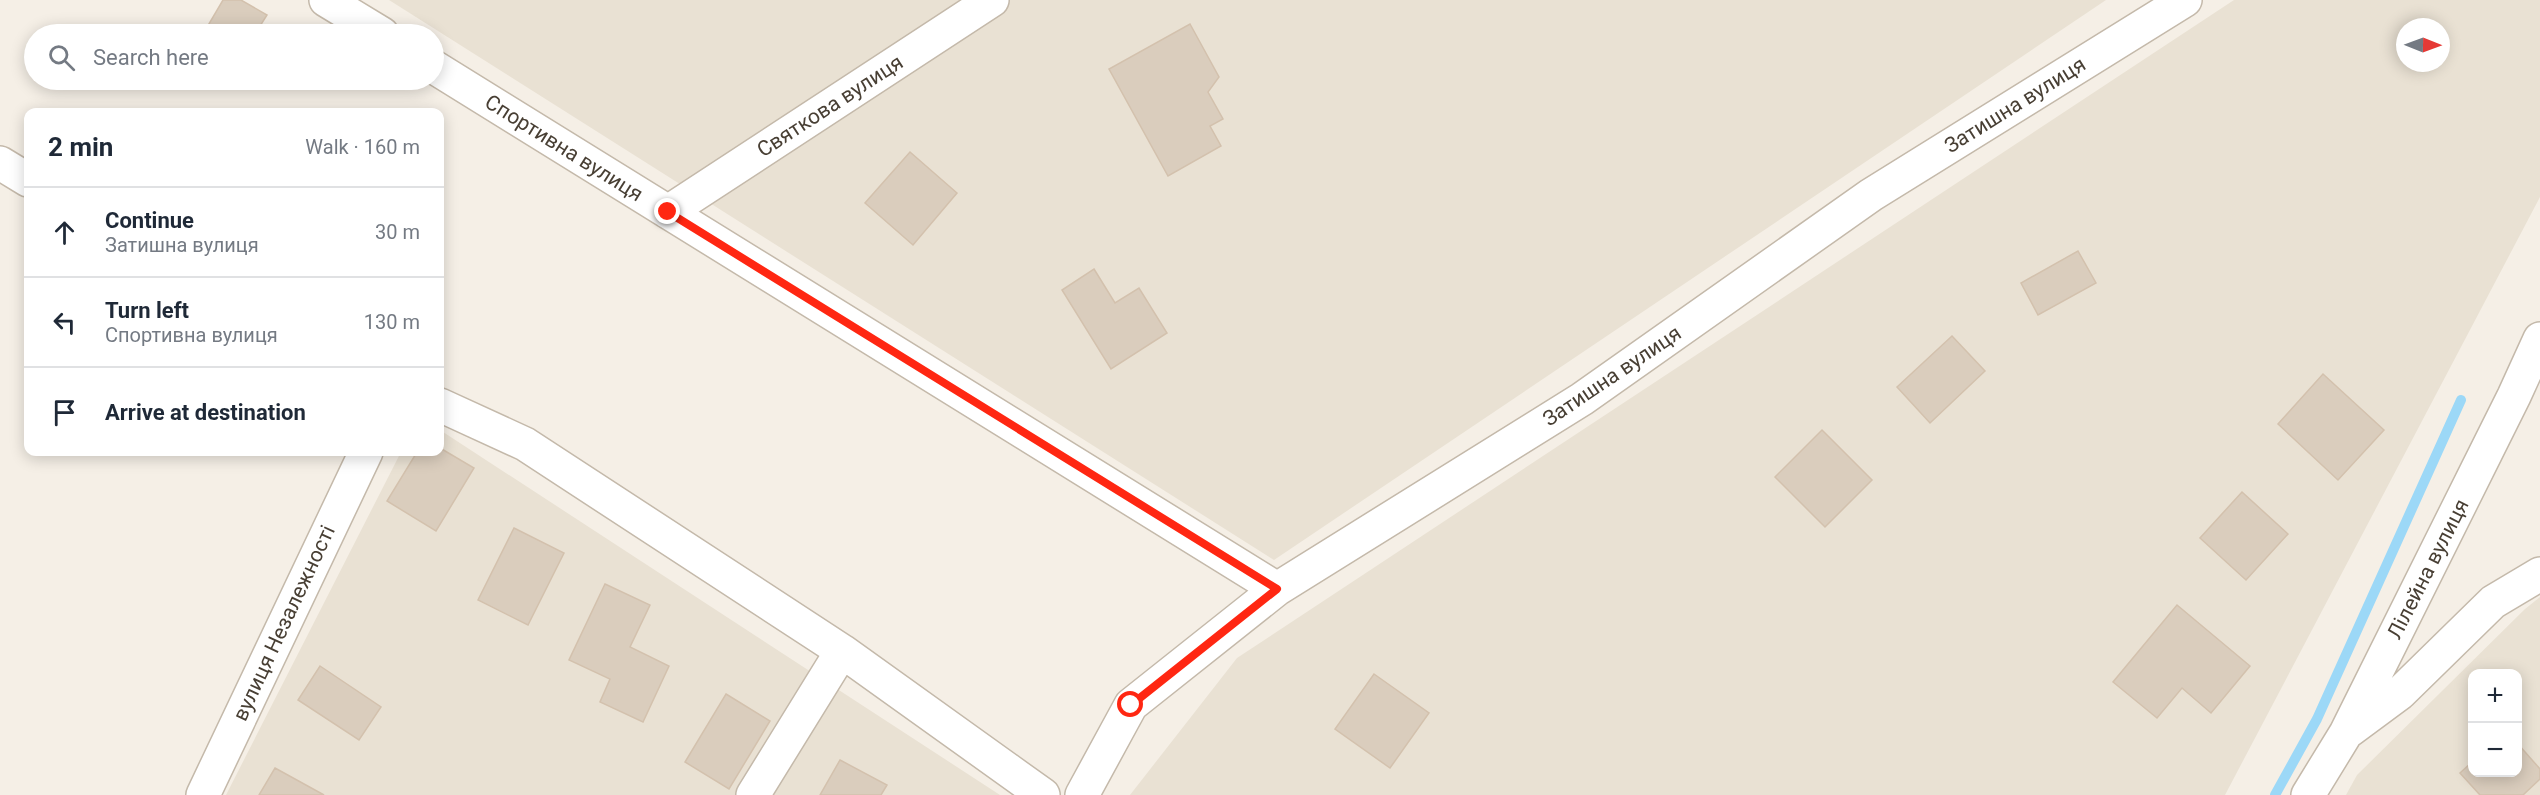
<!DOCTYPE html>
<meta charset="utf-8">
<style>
body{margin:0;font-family:Roboto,sans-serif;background:#f2f2f3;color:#1f2937}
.controls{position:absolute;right:18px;bottom:18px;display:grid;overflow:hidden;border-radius:12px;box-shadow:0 3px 15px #0003}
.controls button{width:54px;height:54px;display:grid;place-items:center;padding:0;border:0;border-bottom:2px solid #e0e1e3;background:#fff;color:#1f2937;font:30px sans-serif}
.compass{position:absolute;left:2396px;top:18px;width:54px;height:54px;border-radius:50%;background:#fff;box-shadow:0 3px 15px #0003;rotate:91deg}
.stop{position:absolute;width:18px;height:18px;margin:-14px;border:4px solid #ff2712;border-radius:50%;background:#fff}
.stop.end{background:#ff2712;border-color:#fff;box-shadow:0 2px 6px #0008}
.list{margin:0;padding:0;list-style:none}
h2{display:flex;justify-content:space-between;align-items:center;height:78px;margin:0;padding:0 24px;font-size:26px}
h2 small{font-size:20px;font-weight:400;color:#747a83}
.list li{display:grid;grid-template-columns:39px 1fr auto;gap:18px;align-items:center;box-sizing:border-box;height:90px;padding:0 24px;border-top:2px solid #e0e1e3}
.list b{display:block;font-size:22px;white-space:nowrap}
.list p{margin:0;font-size:20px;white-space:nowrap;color:#747a83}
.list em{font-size:20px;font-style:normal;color:#747a83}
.icon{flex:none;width:33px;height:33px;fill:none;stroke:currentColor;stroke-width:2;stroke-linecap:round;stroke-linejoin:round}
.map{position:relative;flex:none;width:2540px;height:795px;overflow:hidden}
.search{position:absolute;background:#fff;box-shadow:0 3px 15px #0003;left:24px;top:24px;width:420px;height:66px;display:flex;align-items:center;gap:15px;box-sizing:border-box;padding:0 21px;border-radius:33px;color:#747a83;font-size:22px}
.panel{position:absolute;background:#fff;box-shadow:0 3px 15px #0003;left:24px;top:108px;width:420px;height:348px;border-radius:12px}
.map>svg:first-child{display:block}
.residential{fill:#e9e1d3;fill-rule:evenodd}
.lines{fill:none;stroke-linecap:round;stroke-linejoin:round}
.stream{stroke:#9cd8f7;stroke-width:10}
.building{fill:#dacdbd;stroke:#d3c1ad;stroke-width:1.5}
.minor-casing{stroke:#c4b9aa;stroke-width:36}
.minor{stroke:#fff;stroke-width:33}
.route{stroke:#ff2712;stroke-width:8}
.labels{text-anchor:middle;stroke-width:6;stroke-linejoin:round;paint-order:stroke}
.street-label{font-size:21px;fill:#483f34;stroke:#fff}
</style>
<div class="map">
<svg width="2540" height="795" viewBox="0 0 2540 795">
<rect width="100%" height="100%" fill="#f5efe6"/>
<path class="residential" d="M 389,0 L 2106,0 L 1274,560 Z
M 2234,0 L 2540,0 L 2540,197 L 2225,795 L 1130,795 L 1237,658 ZM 2405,27 L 2441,27 L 2441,63 L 2405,63 Z
M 440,430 L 1000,795 L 226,795 L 401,452 L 440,452 Z
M 2540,597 L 2540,795 L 2346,795 L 2357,775 L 2525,609 ZM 2472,674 L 2518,674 L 2518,772 L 2472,772 Z"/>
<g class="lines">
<path class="stream" d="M 2275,795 L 2317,719 L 2461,400"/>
</g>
<path class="building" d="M 223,0 L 241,0 L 267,15 L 255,34 L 203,34 Z
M 1190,24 L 1219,77 L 1208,92 L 1223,119 L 1210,126 L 1221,146 L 1168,176 L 1109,69 Z
M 910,152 L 957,193 L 913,245 L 865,203 Z
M 2078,251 L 2096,283 L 2038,315 L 2021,283 Z
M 1094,269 L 1115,303 L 1139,288 L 1167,333 L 1111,369 L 1062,290 Z
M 1952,336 L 1985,371 L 1930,423 L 1897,387 Z
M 2323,374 L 2384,430 L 2338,480 L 2278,424 Z
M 1822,430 L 1872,480 L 1825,527 L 1775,477 Z
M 440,448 L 474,468 L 436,531 L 387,501 L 417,452 L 440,452 Z
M 2242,492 L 2288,534 L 2246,580 L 2200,538 Z
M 514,528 L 564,553 L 528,625 L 478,600 Z
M 605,584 L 650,605 L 630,647 L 669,666 L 643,722 L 600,702 L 610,679 L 569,660 Z
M 2177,605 L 2250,666 L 2211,713 L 2182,688 L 2157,718 L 2113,682 Z
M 320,666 L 381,707 L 359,740 L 298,700 Z
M 1374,674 L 1429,713 L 1390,768 L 1335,729 Z
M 726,694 L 770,721 L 729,789 L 685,762 Z
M 2518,744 L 2540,769 L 2540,779 L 2523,795 L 2480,795 L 2460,773 L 2472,762 L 2472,772 L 2518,772 Z
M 840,760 L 887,785 L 881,795 L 820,795 Z
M 275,768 L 324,795 L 259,795 Z"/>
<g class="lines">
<g class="minor-casing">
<path id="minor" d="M 326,0 L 382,34
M 434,67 L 1277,589
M 0,163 L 28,180
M 668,212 L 992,0
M 440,405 L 525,444 L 842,651 L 1043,795
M 2350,730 L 2400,693 L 2493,602 L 2540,574
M 203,795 L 366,452
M 753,795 L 842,651
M 1082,795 L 1131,705 L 1277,589 L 1582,399 L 1871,195 L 2185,0
M 2308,795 L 2346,733 L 2514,396 L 2540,339"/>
</g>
<use href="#minor" class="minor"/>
</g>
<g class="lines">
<path class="route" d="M 668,212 L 1277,589 L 1131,705"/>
</g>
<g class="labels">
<g class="street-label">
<text transform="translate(2015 105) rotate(-32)" y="7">Затишна вулиця</text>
<text transform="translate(830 106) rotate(-33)" y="7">Святкова вулиця</text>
<text transform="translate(564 148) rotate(32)" y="7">Спортивна вулиця</text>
<text transform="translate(1612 376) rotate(-34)" y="7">Затишна вулиця</text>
<text transform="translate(2428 569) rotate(-63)" y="7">Лілейна вулиця</text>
<text transform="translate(284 623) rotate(-65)" y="7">вулиця Незалежності</text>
</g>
</g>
</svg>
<div class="controls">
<button>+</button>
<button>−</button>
</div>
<svg class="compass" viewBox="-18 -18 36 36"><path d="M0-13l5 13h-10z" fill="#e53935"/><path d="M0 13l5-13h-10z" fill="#747a83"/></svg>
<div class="stop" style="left:1131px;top:705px"></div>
<div class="stop end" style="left:668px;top:212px"></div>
<div class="search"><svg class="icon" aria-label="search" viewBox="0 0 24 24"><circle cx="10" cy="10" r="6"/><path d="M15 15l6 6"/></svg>Search here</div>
<section class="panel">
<h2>2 min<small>Walk · 160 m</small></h2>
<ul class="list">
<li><svg class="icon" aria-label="ahead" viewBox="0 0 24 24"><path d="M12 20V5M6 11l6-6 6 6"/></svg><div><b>Continue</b><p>Затишна вулиця</p></div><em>30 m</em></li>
<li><svg class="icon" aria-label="left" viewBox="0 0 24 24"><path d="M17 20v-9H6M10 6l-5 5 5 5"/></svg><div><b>Turn left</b><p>Спортивна вулиця</p></div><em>130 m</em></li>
<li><svg class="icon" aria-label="arrive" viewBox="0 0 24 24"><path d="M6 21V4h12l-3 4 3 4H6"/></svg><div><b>Arrive at destination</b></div></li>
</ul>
</section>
</div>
